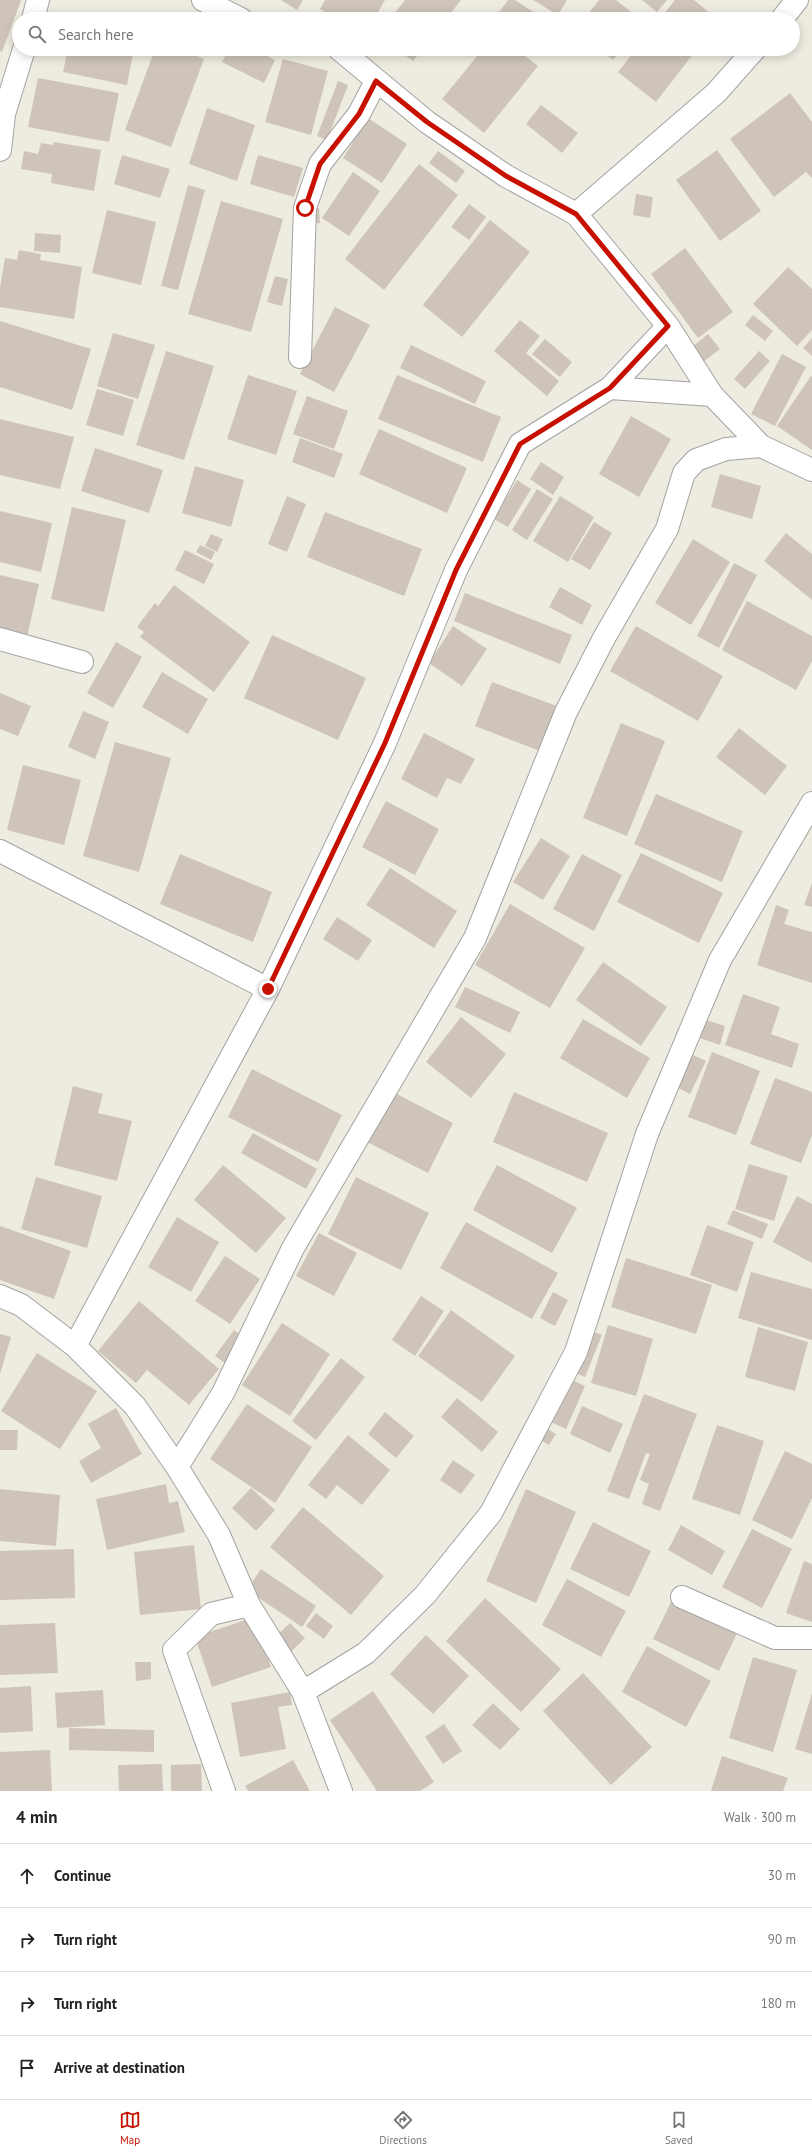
<!DOCTYPE html>
<meta charset="utf-8">
<style>
body{margin:0;font-family:"PT Sans",sans-serif;background:#f6f6f6;color:#222}
.stop{position:absolute;width:12px;height:12px;margin:-9px;border:3px solid #c71000;border-radius:50%;background:#fff}
.stop.end{background:#c71000;border-color:#fff;box-shadow:0 1px 4px #0008}
.list{margin:0;padding:0;list-style:none}
h2{display:flex;justify-content:space-between;align-items:center;height:52px;margin:0;padding:0 16px;font-size:17px}
h2 small{font-size:13px;font-weight:400;color:#767676}
.list li{display:grid;grid-template-columns:26px 1fr auto;gap:12px;align-items:center;box-sizing:border-box;height:64px;padding:0 16px;border-top:1px solid #e0e0e0}
.list b{display:block;font-size:15px;white-space:nowrap}
.list em{font-size:13px;font-style:normal;color:#767676}
.icon{flex:none;width:22px;height:22px;fill:none;stroke:currentColor;stroke-width:2;stroke-linecap:round;stroke-linejoin:round}
.map{position:relative;flex:none;width:812px;height:1791px;overflow:hidden}
.search{position:absolute;background:#fff;box-shadow:0 2px 10px #0003;left:12px;right:12px;top:12px;height:44px;display:flex;align-items:center;gap:10px;box-sizing:border-box;padding:0 14px;border-radius:22px;color:#767676;font-size:15px}
.sheet{height:308px;background:#fff}
nav{display:flex;justify-content:space-around;align-items:center;box-sizing:border-box;height:56px;border-top:1px solid #e0e0e0;background:#fff;font-size:11px;color:#767676}
nav a{display:grid;justify-items:center;gap:2px}
nav .on{color:#c71000}
.map>svg:first-child{display:block}
.building{fill:#cec4b9}
.lines{fill:none;stroke-linecap:round;stroke-linejoin:round}
.street-casing{stroke:#a3a3a3;stroke-width:24}
.street{stroke:#fff;stroke-width:22}
.route{stroke:#c71000;stroke-width:5}
</style>
<div class="map">
<svg width="812" height="1791" viewBox="0 0 812 1791">
<rect width="100%" height="100%" fill="#eeebe0"/>
<path class="building" d="M 0,0 L 21,0 L 2,52 L 0,51 Z
M 281,0 L 303,0 L 297,10 Z
M 325,0 L 385,0 L 374,19 L 335,19 L 320,9 Z
M 405,0 L 461,0 L 446,19 L 390,19 Z
M 508,0 L 515,0 L 544,19 L 497,19 L 495,18 Z
M 533,0 L 567,0 L 558,15 Z
M 599,0 L 616,0 L 640,19 L 584,19 Z
M 642,0 L 667,0 L 657,12 Z
M 675,0 L 694,0 L 717,19 L 660,19 Z
M 68,49 L 134,49 L 127,85 L 63,72 Z
M 155,49 L 179,49 L 204,59 L 171,147 L 125,130 Z
M 229,49 L 253,49 L 275,60 L 264,83 L 222,62 Z
M 397,49 L 423,49 L 413,61 Z
M 483,49 L 516,49 L 538,66 L 484,133 L 442,99 Z
M 599,49 L 622,49 L 613,60 Z
M 636,49 L 697,49 L 656,102 L 618,72 Z
M 283,59 L 328,71 L 311,135 L 265,122 Z
M 38,78 L 119,93 L 109,142 L 28,127 Z
M 338,81 L 348,85 L 327,140 L 317,136 Z
M 790,93 L 812,122 L 812,178 L 806,172 L 774,197 L 730,139 Z
M 541,105 L 578,133 L 562,153 L 526,124 Z
M 207,108 L 255,125 L 237,181 L 189,164 Z
M 368,118 L 407,144 L 382,183 L 343,158 Z
M 54,142 L 101,150 L 94,191 L 51,183 L 52,174 L 21,169 L 24,151 L 38,154 L 41,143 L 53,145 Z
M 717,150 L 761,211 L 720,241 L 676,180 Z
M 438,151 L 465,171 L 456,183 L 429,163 Z
M 122,155 L 170,169 L 160,198 L 114,184 Z
M 258,155 L 303,168 L 294,197 L 250,184 Z
M 419,164 L 458,195 L 384,290 L 345,259 Z
M 353,172 L 380,191 L 349,236 L 322,218 Z
M 188,185 L 205,190 L 178,290 L 161,286 Z
M 636,194 L 653,197 L 650,218 L 633,215 Z
M 221,201 L 283,219 L 251,332 L 188,314 Z
M 469,204 L 486,217 L 469,240 L 451,227 Z
M 308,208 L 319,208 L 320,223 L 309,224 Z
M 107,210 L 156,222 L 141,285 L 92,273 Z
M 490,220 L 530,252 L 462,337 L 423,305 Z
M 35,233 L 61,235 L 60,253 L 34,251 Z
M 685,248 L 733,312 L 698,338 L 651,274 Z
M 19,250 L 41,254 L 40,260 L 82,267 L 74,319 L 0,307 L 0,288 L 5,258 L 17,260 Z
M 788,267 L 812,289 L 812,330 L 797,346 L 753,304 Z
M 275,276 L 288,279 L 282,306 L 267,302 Z
M 335,307 L 370,325 L 334,392 L 300,374 Z
M 753,315 L 773,331 L 765,341 L 745,325 Z
M 520,320 L 540,336 L 526,353 L 559,381 L 547,396 L 494,351 Z
M 0,321 L 91,349 L 72,410 L 0,387 Z
M 113,333 L 155,345 L 138,399 L 97,386 Z
M 708,334 L 720,349 L 703,362 L 692,347 Z
M 812,338 L 812,356 L 803,348 Z
M 545,339 L 572,362 L 560,377 L 532,354 Z
M 411,345 L 486,381 L 475,404 L 400,368 Z
M 166,351 L 214,366 L 184,460 L 136,445 Z
M 759,351 L 770,361 L 745,389 L 734,379 Z
M 782,354 L 806,367 L 775,426 L 751,414 Z
M 248,375 L 297,391 L 276,455 L 227,439 Z
M 397,375 L 501,417 L 483,462 L 378,419 Z
M 811,376 L 812,377 L 812,450 L 777,426 Z
M 97,389 L 134,400 L 123,436 L 86,425 Z
M 307,396 L 348,411 L 334,449 L 293,434 Z
M 631,416 L 671,439 L 639,497 L 599,474 Z
M 0,419 L 74,437 L 60,489 L 0,475 Z
M 379,429 L 467,468 L 447,513 L 359,474 Z
M 300,438 L 343,454 L 334,478 L 292,462 Z
M 95,448 L 163,470 L 149,513 L 81,491 Z
M 541,462 L 564,477 L 553,495 L 530,479 Z
M 195,466 L 244,480 L 231,527 L 182,513 Z
M 720,474 L 761,486 L 752,519 L 711,507 Z
M 517,480 L 531,489 L 508,527 L 494,519 Z
M 537,489 L 553,499 L 527,540 L 512,530 Z
M 287,496 L 306,504 L 287,552 L 268,544 Z
M 560,496 L 594,517 L 568,562 L 533,541 Z
M 72,507 L 126,520 L 104,612 L 51,599 Z
M 0,511 L 52,523 L 41,572 L 0,562 Z
M 325,512 L 422,549 L 404,596 L 307,557 Z
M 594,522 L 612,533 L 590,570 L 571,559 Z
M 786,533 L 812,554 L 812,600 L 764,561 Z
M 211,534 L 223,539 L 217,552 L 205,546 Z
M 693,539 L 730,562 L 691,625 L 655,603 Z
M 200,545 L 215,552 L 211,560 L 196,552 Z
M 185,550 L 214,564 L 204,584 L 175,570 Z
M 734,563 L 757,575 L 719,648 L 697,636 Z
M 0,575 L 39,584 L 27,637 L 0,631 Z
M 174,585 L 250,642 L 214,692 L 140,637 L 144,632 L 137,627 L 155,603 L 158,606 Z
M 560,587 L 592,605 L 582,625 L 549,607 Z
M 465,593 L 572,635 L 560,664 L 454,621 Z
M 747,601 L 812,636 L 812,661 L 796,690 L 722,650 Z
M 453,626 L 487,649 L 462,686 L 429,663 Z
M 636,626 L 723,676 L 698,721 L 610,671 Z
M 272,635 L 366,678 L 338,740 L 244,698 Z
M 116,642 L 142,657 L 113,708 L 87,693 Z
M 162,672 L 208,699 L 188,734 L 142,707 Z
M 492,682 L 565,709 L 548,754 L 475,726 Z
M 0,693 L 31,706 L 18,736 L 0,729 Z
M 83,711 L 109,722 L 95,759 L 68,747 Z
M 621,723 L 665,741 L 627,836 L 583,818 Z
M 739,728 L 787,766 L 765,795 L 716,757 Z
M 424,733 L 475,759 L 461,784 L 447,778 L 437,798 L 401,779 Z
M 115,742 L 171,758 L 139,872 L 83,856 Z
M 23,765 L 81,780 L 64,845 L 7,830 Z
M 656,794 L 743,831 L 722,882 L 634,844 Z
M 386,801 L 439,829 L 415,875 L 362,847 Z
M 541,838 L 570,856 L 543,900 L 513,882 Z
M 641,853 L 723,893 L 699,943 L 617,902 Z
M 180,854 L 272,892 L 253,942 L 160,904 Z
M 582,854 L 622,875 L 594,931 L 553,909 Z
M 390,868 L 457,911 L 434,948 L 366,905 Z
M 812,883 L 812,907 L 804,905 Z
M 510,904 L 585,948 L 550,1008 L 475,965 Z
M 776,905 L 789,910 L 784,924 L 812,932 L 812,983 L 757,965 Z
M 337,917 L 372,940 L 358,961 L 323,939 Z
M 603,962 L 667,1007 L 641,1046 L 576,1000 Z
M 465,987 L 520,1012 L 510,1033 L 455,1007 Z
M 743,994 L 780,1007 L 771,1034 L 799,1044 L 792,1068 L 725,1045 Z
M 461,1017 L 506,1054 L 471,1098 L 426,1062 Z
M 583,1019 L 650,1058 L 627,1098 L 560,1058 Z
M 706,1020 L 725,1026 L 720,1045 L 700,1038 Z
M 712,1052 L 760,1071 L 736,1135 L 688,1117 Z
M 691,1054 L 706,1061 L 690,1094 L 676,1087 Z
M 252,1069 L 342,1115 L 318,1162 L 228,1117 Z
M 775,1078 L 812,1092 L 812,1135 L 801,1163 L 750,1144 Z
M 73,1086 L 103,1094 L 98,1113 L 132,1121 L 117,1181 L 54,1165 Z
M 391,1091 L 453,1123 L 428,1173 L 365,1141 Z
M 514,1092 L 608,1133 L 587,1182 L 493,1142 Z
M 253,1133 L 317,1169 L 306,1189 L 241,1153 Z
M 749,1164 L 788,1176 L 774,1221 L 735,1209 Z
M 223,1165 L 286,1218 L 256,1253 L 194,1200 Z
M 497,1165 L 577,1208 L 552,1253 L 473,1210 Z
M 36,1177 L 102,1196 L 87,1248 L 21,1229 Z
M 356,1177 L 429,1213 L 401,1270 L 328,1234 Z
M 797,1196 L 812,1204 L 812,1263 L 773,1242 Z
M 733,1210 L 768,1224 L 762,1239 L 727,1224 Z
M 177,1217 L 219,1242 L 191,1292 L 148,1267 Z
M 466,1222 L 558,1273 L 532,1319 L 440,1268 Z
M 707,1225 L 754,1242 L 737,1292 L 690,1275 Z
M 0,1226 L 71,1251 L 54,1299 L 0,1280 Z
M 319,1233 L 357,1253 L 334,1296 L 296,1276 Z
M 225,1256 L 260,1279 L 230,1324 L 195,1301 Z
M 626,1258 L 712,1285 L 696,1334 L 611,1307 Z
M 751,1272 L 812,1289 L 812,1340 L 738,1318 Z
M 553,1292 L 568,1300 L 555,1326 L 540,1318 Z
M 421,1296 L 444,1311 L 415,1356 L 392,1340 Z
M 139,1301 L 219,1369 L 189,1405 L 147,1370 L 136,1383 L 98,1351 Z
M 451,1310 L 515,1356 L 482,1402 L 418,1356 Z
M 282,1323 L 330,1354 L 290,1416 L 242,1385 Z
M 608,1325 L 653,1339 L 636,1396 L 591,1383 Z
M 758,1327 L 808,1342 L 795,1391 L 745,1377 Z
M 234,1330 L 248,1340 L 229,1366 L 215,1356 Z
M 589,1330 L 602,1335 L 585,1377 L 573,1372 Z
M 0,1334 L 11,1337 L 0,1374 Z
M 37,1353 L 97,1391 L 60,1449 L 1,1411 Z
M 341,1358 L 365,1377 L 316,1440 L 292,1421 Z
M 570,1379 L 585,1386 L 566,1429 L 551,1422 Z
M 644,1394 L 697,1414 L 660,1511 L 642,1504 L 649,1484 L 640,1480 L 650,1454 L 646,1453 L 629,1499 L 607,1491 Z
M 457,1398 L 498,1432 L 482,1452 L 441,1417 Z
M 247,1404 L 312,1447 L 275,1503 L 210,1459 Z
M 582,1406 L 623,1424 L 610,1453 L 570,1434 Z
M 116,1408 L 142,1454 L 91,1483 L 79,1461 L 101,1448 L 88,1424 Z
M 385,1412 L 414,1436 L 396,1458 L 368,1434 Z
M 717,1425 L 764,1441 L 740,1515 L 692,1499 Z
M 546,1428 L 556,1434 L 549,1445 L 539,1439 Z
M 0,1430 L 18,1430 L 17,1450 L 0,1450 Z
M 348,1435 L 390,1470 L 362,1505 L 337,1485 L 326,1499 L 308,1485 Z
M 785,1451 L 812,1464 L 812,1498 L 792,1539 L 752,1520 Z
M 453,1460 L 475,1475 L 461,1494 L 440,1480 Z
M 166,1484 L 169,1503 L 178,1501 L 185,1532 L 107,1550 L 96,1499 Z
M 251,1488 L 275,1510 L 256,1531 L 232,1508 Z
M 0,1489 L 60,1495 L 56,1546 L 0,1541 Z
M 526,1489 L 576,1512 L 536,1603 L 486,1581 Z
M 303,1507 L 384,1576 L 351,1615 L 270,1547 Z
M 593,1522 L 651,1551 L 629,1597 L 570,1569 Z
M 681,1525 L 725,1551 L 712,1575 L 668,1550 Z
M 752,1529 L 792,1549 L 762,1608 L 722,1587 Z
M 194,1545 L 201,1609 L 140,1615 L 134,1552 Z
M 74,1549 L 75,1598 L 0,1600 L 0,1551 Z
M 804,1561 L 812,1564 L 812,1622 L 786,1613 Z
M 261,1569 L 316,1606 L 302,1627 L 247,1590 Z
M 567,1579 L 626,1611 L 601,1657 L 542,1625 Z
M 485,1598 L 561,1669 L 521,1712 L 446,1641 Z
M 673,1598 L 739,1629 L 719,1671 L 653,1639 Z
M 316,1613 L 333,1626 L 324,1639 L 306,1626 Z
M 254,1617 L 271,1667 L 212,1687 L 195,1637 Z
M 55,1623 L 58,1673 L 0,1675 L 0,1625 Z
M 290,1623 L 305,1638 L 290,1653 L 275,1637 Z
M 426,1635 L 469,1676 L 433,1714 L 390,1674 Z
M 647,1646 L 711,1681 L 686,1727 L 622,1692 Z
M 753,1657 L 797,1670 L 773,1752 L 729,1738 Z
M 135,1662 L 151,1662 L 151,1679 L 136,1681 Z
M 583,1673 L 652,1747 L 611,1785 L 543,1711 Z
M 31,1686 L 33,1731 L 0,1733 L 0,1688 Z
M 103,1690 L 105,1725 L 57,1728 L 55,1693 Z
M 373,1691 L 434,1782 L 420,1791 L 377,1791 L 330,1720 Z
M 290,1692 L 292,1705 L 278,1707 L 286,1749 L 240,1757 L 231,1703 Z
M 812,1693 L 812,1754 L 795,1749 Z
M 493,1703 L 520,1729 L 500,1750 L 472,1725 Z
M 444,1724 L 462,1751 L 443,1764 L 425,1737 Z
M 69,1728 L 154,1730 L 154,1752 L 69,1750 Z
M 50,1750 L 52,1791 L 0,1791 L 0,1752 Z
M 722,1756 L 788,1778 L 783,1791 L 711,1791 Z
M 293,1760 L 310,1791 L 248,1791 L 245,1786 Z
M 162,1764 L 163,1791 L 119,1791 L 118,1765 Z
M 201,1764 L 202,1791 L 171,1791 L 171,1765 Z"/>
<g class="lines">
<g class="street-casing">
<path id="street" d="M 203,0 L 241,19
M 33,19 L 38,0
M 782,19 L 797,0
M 339,49 L 427,122 L 506,176 L 576,214 L 668,326 L 712,395 L 761,446 L 812,470
M 0,150 L 4,114 L 24,49
M 576,214 L 716,93 L 755,49
M 300,357 L 305,208 L 320,164 L 359,114 L 376,81
M 610,388 L 712,395
M 0,639 L 82,662
M 0,851 L 268,989
M 0,1296 L 21,1305 L 75,1346 L 135,1406 L 177,1467 L 219,1535 L 249,1605 L 303,1692 L 341,1791
M 75,1346 L 268,989 L 385,743 L 456,570 L 520,444 L 610,388 L 668,326
M 177,1467 L 223,1393 L 293,1248 L 475,938 L 566,712 L 604,638 L 667,529 L 684,473 L 696,460 L 726,449 L 761,446
M 682,1597 L 775,1638 L 812,1638
M 303,1692 L 366,1653 L 425,1595 L 491,1513 L 576,1352 L 647,1134 L 720,960 L 812,803
M 224,1791 L 174,1650 L 211,1614 L 249,1605"/>
</g>
<use href="#street" class="street"/>
</g>
<g class="lines">
<path class="route" d="M 268,989 L 385,743 L 456,570 L 520,444 L 610,388 L 668,326 L 576,214 L 506,176 L 427,122 L 376,81 L 359,114 L 320,164 L 305,208"/>
</g>
</svg>
<div class="stop" style="left:305px;top:208px"></div>
<div class="stop end" style="left:268px;top:989px"></div>
<div class="search"><svg class="icon" aria-label="search" viewBox="0 0 24 24"><circle cx="10" cy="10" r="6"/><path d="M15 15l6 6"/></svg>Search here</div>
</div>
<section class="sheet">
<h2>4 min<small>Walk · 300 m</small></h2>
<ul class="list">
<li><svg class="icon" aria-label="ahead" viewBox="0 0 24 24"><path d="M12 20V5M6 11l6-6 6 6"/></svg><div><b>Continue</b></div><em>30 m</em></li>
<li><svg class="icon" aria-label="right" viewBox="0 0 24 24"><path d="M7 20v-9h11M14 6l5 5-5 5"/></svg><div><b>Turn right</b></div><em>90 m</em></li>
<li><svg class="icon" aria-label="right" viewBox="0 0 24 24"><path d="M7 20v-9h11M14 6l5 5-5 5"/></svg><div><b>Turn right</b></div><em>180 m</em></li>
<li><svg class="icon" aria-label="arrive" viewBox="0 0 24 24"><path d="M6 21V4h12l-3 4 3 4H6"/></svg><div><b>Arrive at destination</b></div></li>
</ul>
</section>
<nav>
<a class="on"><svg class="icon" aria-label="map" viewBox="0 0 24 24"><path d="M3 6l6-2 6 2 6-2v14l-6 2-6-2-6 2zM9 4v14M15 6v14"/></svg>Map</a>
<a><svg class="icon" aria-label="directions" viewBox="0 0 24 24"><path d="M12 3l9 9-9 9-9-9zM9 14v-3h6M13 9l2 2-2 2"/></svg>Directions</a>
<a><svg class="icon" aria-label="saved" viewBox="0 0 24 24"><path d="M7 4h10v16l-5-4-5 4z"/></svg>Saved</a>
</nav>
